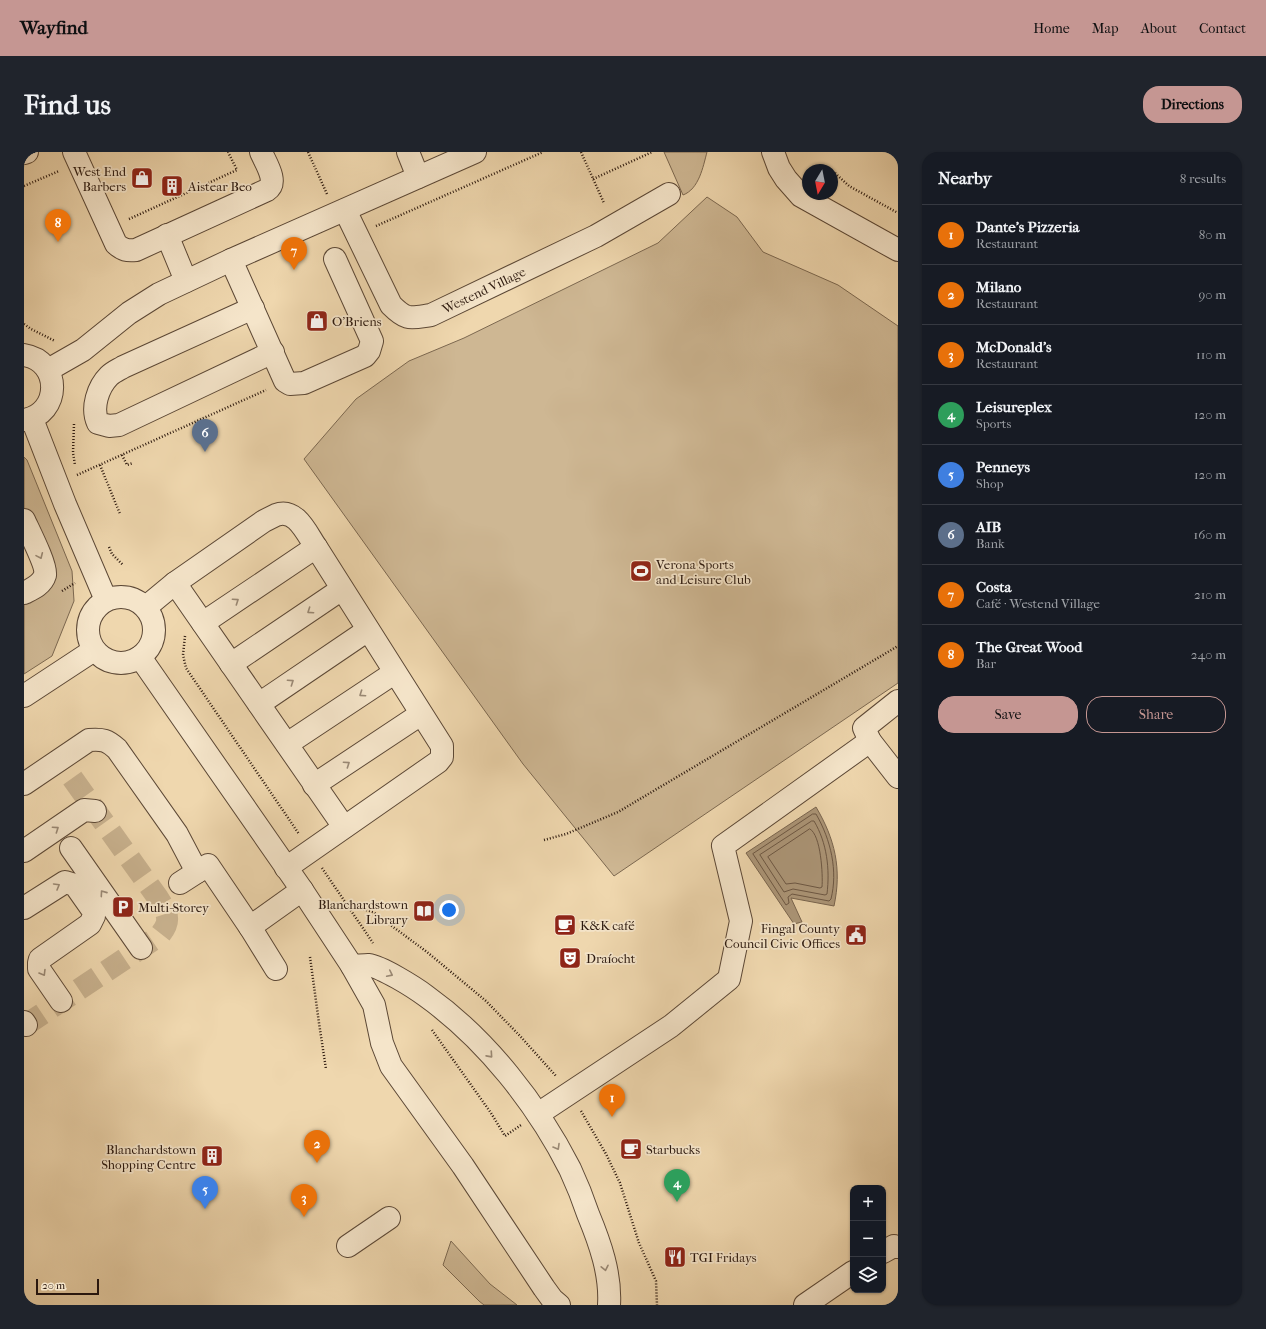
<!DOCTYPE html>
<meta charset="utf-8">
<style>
body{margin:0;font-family:"IM FELL French Canon",serif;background:#20242c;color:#f1f3f6}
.controls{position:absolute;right:12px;bottom:12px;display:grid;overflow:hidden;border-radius:8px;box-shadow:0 1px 3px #0004}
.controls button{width:36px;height:36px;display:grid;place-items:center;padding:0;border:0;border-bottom:1px solid #363941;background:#171b24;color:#f1f3f6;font:20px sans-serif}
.compass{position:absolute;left:778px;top:12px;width:36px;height:36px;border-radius:50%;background:#171b24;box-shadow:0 1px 3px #0004;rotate:190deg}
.scale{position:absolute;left:12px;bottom:10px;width:63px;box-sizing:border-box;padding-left:4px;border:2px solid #2b180e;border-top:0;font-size:11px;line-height:14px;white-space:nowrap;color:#2b180e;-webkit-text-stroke:3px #f5e5ca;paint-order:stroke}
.you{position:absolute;left:425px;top:758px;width:14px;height:14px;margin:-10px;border:3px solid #fff;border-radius:50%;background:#1a73e8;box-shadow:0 0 0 6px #1a73e833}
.badge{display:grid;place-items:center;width:26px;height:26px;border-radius:50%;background:#c59692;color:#fff;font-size:13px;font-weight:700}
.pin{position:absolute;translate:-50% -33px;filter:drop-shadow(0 1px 2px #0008)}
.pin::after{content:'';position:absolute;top:21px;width:14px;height:12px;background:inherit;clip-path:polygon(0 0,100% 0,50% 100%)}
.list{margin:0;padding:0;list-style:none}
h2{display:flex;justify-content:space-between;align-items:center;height:52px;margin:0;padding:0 16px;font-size:17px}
h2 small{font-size:13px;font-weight:400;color:#9ea1a6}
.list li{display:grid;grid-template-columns:26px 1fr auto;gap:12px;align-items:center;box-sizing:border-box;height:60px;padding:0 16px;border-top:1px solid #363941}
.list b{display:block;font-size:15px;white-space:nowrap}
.list p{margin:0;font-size:13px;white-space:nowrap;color:#9ea1a6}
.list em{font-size:13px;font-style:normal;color:#9ea1a6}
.actions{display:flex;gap:8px;padding:12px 16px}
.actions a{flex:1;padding:9px 0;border:1px solid #c59692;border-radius:16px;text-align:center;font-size:14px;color:#c59692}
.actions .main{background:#c59692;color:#111}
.icon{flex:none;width:22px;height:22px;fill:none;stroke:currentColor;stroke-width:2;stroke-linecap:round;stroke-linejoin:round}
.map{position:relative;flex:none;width:874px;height:1153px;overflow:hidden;border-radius:16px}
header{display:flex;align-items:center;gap:24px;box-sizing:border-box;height:56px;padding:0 20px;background:#c59692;color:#111}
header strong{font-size:19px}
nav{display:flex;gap:22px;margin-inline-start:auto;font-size:14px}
.intro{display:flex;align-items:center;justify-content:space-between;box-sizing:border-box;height:96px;padding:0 24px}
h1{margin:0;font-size:28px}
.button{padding:10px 18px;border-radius:16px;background:#c59692;color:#111;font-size:14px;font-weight:700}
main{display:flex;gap:24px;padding:0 24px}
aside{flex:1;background:#171b24;border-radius:16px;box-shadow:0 1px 3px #0004}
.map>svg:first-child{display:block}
.green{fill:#ceb793;stroke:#7c6850}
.water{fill:#ac9678;stroke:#78644e}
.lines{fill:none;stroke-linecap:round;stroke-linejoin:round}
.shore{stroke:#6c5743;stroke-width:1}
.minor-tunnel{stroke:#c8b18e;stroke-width:22;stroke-dasharray:22 11;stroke-linecap:butt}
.minor-casing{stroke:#5c4836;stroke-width:24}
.path{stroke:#2b180e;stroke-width:2.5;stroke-dasharray:1 2;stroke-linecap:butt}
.minor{stroke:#f5e5ca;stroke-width:22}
.oneway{stroke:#9a8975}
.labels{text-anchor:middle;stroke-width:3.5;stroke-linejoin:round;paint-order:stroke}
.poi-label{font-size:13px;fill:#2b180e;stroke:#f5e5ca;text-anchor:start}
.street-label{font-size:13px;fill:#2b180e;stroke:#f5e5ca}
</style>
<header>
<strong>Wayfind</strong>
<nav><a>Home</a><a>Map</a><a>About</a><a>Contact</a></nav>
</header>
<div class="intro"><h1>Find us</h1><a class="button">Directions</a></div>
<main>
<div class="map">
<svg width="874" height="1153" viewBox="0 0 874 1153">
<rect width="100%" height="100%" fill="#efd7ae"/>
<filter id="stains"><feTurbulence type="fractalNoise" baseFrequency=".005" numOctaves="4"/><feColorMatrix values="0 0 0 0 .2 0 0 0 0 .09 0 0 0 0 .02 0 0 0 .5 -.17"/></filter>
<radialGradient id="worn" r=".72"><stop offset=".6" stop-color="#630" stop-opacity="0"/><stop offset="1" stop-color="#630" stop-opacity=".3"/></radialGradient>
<path class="green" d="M 640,0 L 683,0 C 679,15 675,37 659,43 Z
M 683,45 L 713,65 L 739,100 L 814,133 L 874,174 L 874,531 L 590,724 L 499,612 L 280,307 L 332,247 L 385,209 L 440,186 L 634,91 Z
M 0,305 L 3,308 L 48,419 L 50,449 L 28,504 L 0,522 L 0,447 L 14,442 L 0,361 Z
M 427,1089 L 466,1132 L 493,1153 L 460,1153 L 455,1149 L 419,1113 Z"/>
<path class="water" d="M 792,655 C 811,687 818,717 810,754 L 767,746 L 778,770 L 770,772 L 722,701 Z"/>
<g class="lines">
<path class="shore" d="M 789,662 L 792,662 C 807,688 814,719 807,747 L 805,749 L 768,742 L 764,745 L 765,751 L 762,753 L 729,702 Z
M 788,669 L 790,669 C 803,691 806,717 803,742 L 801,743 L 769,737 L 760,740 L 736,703 Z
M 786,677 C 797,683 799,723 798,735 L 796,736 L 771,731 L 762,732 L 744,705 Z"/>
<path class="minor-tunnel" d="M 0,874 L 135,784 C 148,769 144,762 134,746 L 36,609"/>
<g class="minor-casing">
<g id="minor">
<path d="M 50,0 L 92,92 C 99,98 103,99 112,98 L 243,38 C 255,30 241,10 237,0"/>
<path d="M 384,0 L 394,25"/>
<path d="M 749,0 L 755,16 L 762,27 L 777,44 L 874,98"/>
<path d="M 0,1 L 3,0"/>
<path id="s1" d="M 321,58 L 367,153 C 383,169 386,166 407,163 L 572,84 L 645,42"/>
<path d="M 143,83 L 162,129"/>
<path d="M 207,108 L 261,229 L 266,232 L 280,231 L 341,204 L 345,199 L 348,189 L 311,107"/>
<path d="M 229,156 L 99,215 C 94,218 89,220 85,224 C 74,235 67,256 74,271 L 85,274 L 95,273 L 249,200"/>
<path d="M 0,203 C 38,209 37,262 0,268"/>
<path d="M 24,218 L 59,198 L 105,161 L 135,142 L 207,108 L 451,0"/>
<path d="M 8,267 L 41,352 L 82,448"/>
<path d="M 0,368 C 5,379 23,414 21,423 C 18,433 8,437 0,441"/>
<path d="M 151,431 L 320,675"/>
<circle cx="97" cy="478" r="33"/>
<path d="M 122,455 L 151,431 L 240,369 C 244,367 248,365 252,363 C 272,355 283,382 292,395 L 418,594 L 418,605 L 414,610 L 262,716"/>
<path d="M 179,471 L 292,395"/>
<path d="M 116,505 L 278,738 L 328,814 L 350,853 L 358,891 L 367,914 L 439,1014 L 520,1136 L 528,1147 L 535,1153"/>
<path d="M 207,512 L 318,437"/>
<path d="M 0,544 L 70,498"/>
<path d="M 874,549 L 840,576 L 846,589 L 874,625"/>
<path d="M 235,552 L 344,478"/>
<path d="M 263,592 L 370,521"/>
<path d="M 0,632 L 65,588 C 79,587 83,588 93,597 L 153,682 L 173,720"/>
<path d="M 290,633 L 397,562"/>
<path d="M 47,696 L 117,796"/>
<path d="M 0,699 L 60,658 L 71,659"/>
<path d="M 156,731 L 184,713 L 226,775 L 252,817"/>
<path d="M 0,756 L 41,730 L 51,733 L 70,760 L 70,764 L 66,772 L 16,807 L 15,811 L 15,817 L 37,849"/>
<path d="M 226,775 L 278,738"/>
<path d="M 328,814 C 333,814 339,813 344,813 C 358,815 390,835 402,844 C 462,887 513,952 546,1017 C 553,1032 559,1047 564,1062 C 576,1091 587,1122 585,1153"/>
<path d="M 0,870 L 2,873"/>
<path d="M 514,962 L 647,874 L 705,827 L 717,769 L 699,694 L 846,589"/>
<path d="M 324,1094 L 365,1066"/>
<path d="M 859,1100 L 870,1094 L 874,1095"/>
<path d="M 781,1153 L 829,1120"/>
</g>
</g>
<path class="path" d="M 284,0 L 303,42
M 557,0 L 580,51
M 811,21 L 825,34 L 874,61
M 569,27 L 628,0
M 0,34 L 35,19
M 105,67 L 213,18 L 204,0
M 352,74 L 519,0
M 0,172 L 7,177 L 31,189
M 50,272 L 49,301 L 51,313
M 98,303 L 103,313 L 109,311
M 76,313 L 96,362
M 53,323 L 242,238
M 85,395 L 88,402 L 99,413
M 38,439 L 51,431
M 161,484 L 159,503 L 162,516 L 275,682
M 520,688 L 542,682 L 594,660 L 874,494
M 298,716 L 349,791
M 322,752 L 349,760 L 403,800 L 462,849 L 497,885 L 532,924
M 286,805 L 295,871 L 302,917
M 408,878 L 467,961 L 481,984 L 497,973
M 557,959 L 582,1002 L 596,1031 L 615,1091 L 632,1129 L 633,1153"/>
<use href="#minor" class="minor"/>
</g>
<defs><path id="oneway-chevron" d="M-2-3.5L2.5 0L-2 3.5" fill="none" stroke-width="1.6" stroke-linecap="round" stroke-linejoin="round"/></defs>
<g class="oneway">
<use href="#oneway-chevron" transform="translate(16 404) rotate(66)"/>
<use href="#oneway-chevron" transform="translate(212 449) rotate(-34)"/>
<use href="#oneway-chevron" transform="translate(286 459) rotate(146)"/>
<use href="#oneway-chevron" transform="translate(267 530) rotate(-34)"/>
<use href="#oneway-chevron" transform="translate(338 542) rotate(146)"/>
<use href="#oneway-chevron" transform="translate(323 612) rotate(-34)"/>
<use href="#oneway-chevron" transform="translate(32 677) rotate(-34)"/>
<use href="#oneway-chevron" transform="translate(33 734) rotate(-30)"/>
<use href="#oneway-chevron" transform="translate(79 741) rotate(-125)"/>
<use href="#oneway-chevron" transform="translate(19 821) rotate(59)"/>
<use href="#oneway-chevron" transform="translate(366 822) rotate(26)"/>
<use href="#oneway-chevron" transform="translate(466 903) rotate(48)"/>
<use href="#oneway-chevron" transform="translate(533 995) rotate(60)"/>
<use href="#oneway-chevron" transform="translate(581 1116) rotate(78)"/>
</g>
<defs>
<g id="shop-square" transform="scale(1.15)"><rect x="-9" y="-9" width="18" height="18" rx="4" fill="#8f2418" stroke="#f5e5ca"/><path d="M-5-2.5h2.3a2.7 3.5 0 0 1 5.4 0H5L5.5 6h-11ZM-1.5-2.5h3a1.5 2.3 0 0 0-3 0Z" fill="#fff"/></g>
<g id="building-square" transform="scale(1.15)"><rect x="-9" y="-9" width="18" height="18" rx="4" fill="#8f2418" stroke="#f5e5ca"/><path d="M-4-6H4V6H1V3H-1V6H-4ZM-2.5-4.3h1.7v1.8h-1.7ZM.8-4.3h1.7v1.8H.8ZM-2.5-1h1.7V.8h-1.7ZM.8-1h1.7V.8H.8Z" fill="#fff"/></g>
<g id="stadium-square" transform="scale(1.15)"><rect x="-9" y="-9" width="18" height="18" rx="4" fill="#8f2418" stroke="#f5e5ca"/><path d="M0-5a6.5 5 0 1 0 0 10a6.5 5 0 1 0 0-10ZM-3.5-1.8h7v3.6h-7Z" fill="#fff"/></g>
<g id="parking-square" transform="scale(1.15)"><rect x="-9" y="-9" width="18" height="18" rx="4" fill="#8f2418" stroke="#f5e5ca"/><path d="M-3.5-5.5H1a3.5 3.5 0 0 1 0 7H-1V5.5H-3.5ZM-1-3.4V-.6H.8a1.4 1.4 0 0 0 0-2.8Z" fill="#fff"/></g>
<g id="library-square" transform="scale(1.15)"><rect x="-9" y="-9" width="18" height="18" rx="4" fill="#8f2418" stroke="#f5e5ca"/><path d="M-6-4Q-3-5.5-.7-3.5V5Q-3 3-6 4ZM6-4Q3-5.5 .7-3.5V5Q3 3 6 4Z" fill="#fff"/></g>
<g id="cafe-square" transform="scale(1.15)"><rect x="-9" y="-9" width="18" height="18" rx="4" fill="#8f2418" stroke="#f5e5ca"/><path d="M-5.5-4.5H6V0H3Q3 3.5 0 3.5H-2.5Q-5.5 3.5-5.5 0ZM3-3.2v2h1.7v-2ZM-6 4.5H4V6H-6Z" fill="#fff"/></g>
<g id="civic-square" transform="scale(1.15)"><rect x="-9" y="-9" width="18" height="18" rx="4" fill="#8f2418" stroke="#f5e5ca"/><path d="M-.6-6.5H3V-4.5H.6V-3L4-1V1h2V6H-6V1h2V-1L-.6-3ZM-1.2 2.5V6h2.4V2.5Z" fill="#fff"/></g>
<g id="theatre-square" transform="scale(1.15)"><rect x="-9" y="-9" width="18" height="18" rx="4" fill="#8f2418" stroke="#f5e5ca"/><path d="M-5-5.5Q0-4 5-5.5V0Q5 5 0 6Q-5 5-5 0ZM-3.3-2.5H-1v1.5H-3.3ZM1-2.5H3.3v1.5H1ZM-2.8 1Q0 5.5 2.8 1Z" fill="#fff"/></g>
<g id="restaurant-square" transform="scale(1.15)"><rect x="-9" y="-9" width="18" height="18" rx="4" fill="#8f2418" stroke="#f5e5ca"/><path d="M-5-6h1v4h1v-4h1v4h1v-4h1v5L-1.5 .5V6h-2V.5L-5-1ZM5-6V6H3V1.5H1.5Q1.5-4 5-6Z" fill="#fff"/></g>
</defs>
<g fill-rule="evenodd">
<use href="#shop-square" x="118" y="26"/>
<use href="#building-square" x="148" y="34"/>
<use href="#shop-square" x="293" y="169"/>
<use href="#stadium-square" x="617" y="419"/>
<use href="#parking-square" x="99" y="755"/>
<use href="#library-square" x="400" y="759"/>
<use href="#cafe-square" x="541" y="773"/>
<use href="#civic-square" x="832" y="783"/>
<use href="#theatre-square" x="546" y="806"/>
<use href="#cafe-square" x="607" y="997"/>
<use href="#building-square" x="188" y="1004"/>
<use href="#restaurant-square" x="651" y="1105"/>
</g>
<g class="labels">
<g class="poi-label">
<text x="102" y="24" text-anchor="end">West End<tspan x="102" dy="15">Barbers</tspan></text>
<text x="164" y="39">Aistear Beo</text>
<text x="308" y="174">O'Briens</text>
<text x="632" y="417">Verona Sports<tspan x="632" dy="15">and Leisure Club</tspan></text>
<text x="384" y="757" text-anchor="end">Blanchardstown<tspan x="384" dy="15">Library</tspan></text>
<text x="114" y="760">Multi-Storey</text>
<text x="556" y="778">K&amp;K café</text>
<text x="816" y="781" text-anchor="end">Fingal County<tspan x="816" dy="15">Council Civic Offices</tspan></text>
<text x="562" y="811">Draíocht</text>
<text x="172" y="1002" text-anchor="end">Blanchardstown<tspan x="172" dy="15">Shopping Centre</tspan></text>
<text x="622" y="1002">Starbucks</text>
<text x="666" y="1110">TGI Fridays</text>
</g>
<g class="street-label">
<text dy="5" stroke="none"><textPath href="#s1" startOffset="208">Westend Village</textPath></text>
</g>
</g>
<rect width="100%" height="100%" filter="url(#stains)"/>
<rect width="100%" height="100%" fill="url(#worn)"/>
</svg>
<div class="controls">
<button>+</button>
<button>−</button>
<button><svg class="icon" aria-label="layers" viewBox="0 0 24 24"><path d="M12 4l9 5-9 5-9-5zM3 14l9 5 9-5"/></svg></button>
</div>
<svg class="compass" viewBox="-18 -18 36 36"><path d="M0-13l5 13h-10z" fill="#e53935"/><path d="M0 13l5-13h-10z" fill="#9ea1a6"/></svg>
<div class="scale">20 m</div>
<div class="you"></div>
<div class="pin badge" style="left:588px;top:965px;background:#e8710a">1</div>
<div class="pin badge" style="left:293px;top:1011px;background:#e8710a">2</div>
<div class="pin badge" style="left:280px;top:1065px;background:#e8710a">3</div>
<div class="pin badge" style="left:653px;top:1050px;background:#2e9e5b">4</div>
<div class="pin badge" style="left:181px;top:1057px;background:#3f7fe0">5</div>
<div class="pin badge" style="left:181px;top:300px;background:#5c6f8a">6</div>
<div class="pin badge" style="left:270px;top:118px;background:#e8710a">7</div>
<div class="pin badge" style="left:34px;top:90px;background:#e8710a">8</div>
</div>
<aside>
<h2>Nearby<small>8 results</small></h2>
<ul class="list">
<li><span class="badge" style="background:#e8710a">1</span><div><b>Dante's Pizzeria</b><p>Restaurant</p></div><em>80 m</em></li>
<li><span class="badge" style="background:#e8710a">2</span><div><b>Milano</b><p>Restaurant</p></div><em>90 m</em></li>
<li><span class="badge" style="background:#e8710a">3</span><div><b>McDonald's</b><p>Restaurant</p></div><em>110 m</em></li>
<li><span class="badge" style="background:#2e9e5b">4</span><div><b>Leisureplex</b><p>Sports</p></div><em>120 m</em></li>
<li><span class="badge" style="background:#3f7fe0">5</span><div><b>Penneys</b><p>Shop</p></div><em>120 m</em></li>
<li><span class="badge" style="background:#5c6f8a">6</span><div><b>AIB</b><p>Bank</p></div><em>160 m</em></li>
<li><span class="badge" style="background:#e8710a">7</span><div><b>Costa</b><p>Café · Westend Village</p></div><em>210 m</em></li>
<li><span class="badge" style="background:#e8710a">8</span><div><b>The Great Wood</b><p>Bar</p></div><em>240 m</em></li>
</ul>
<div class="actions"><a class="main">Save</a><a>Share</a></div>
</aside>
</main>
